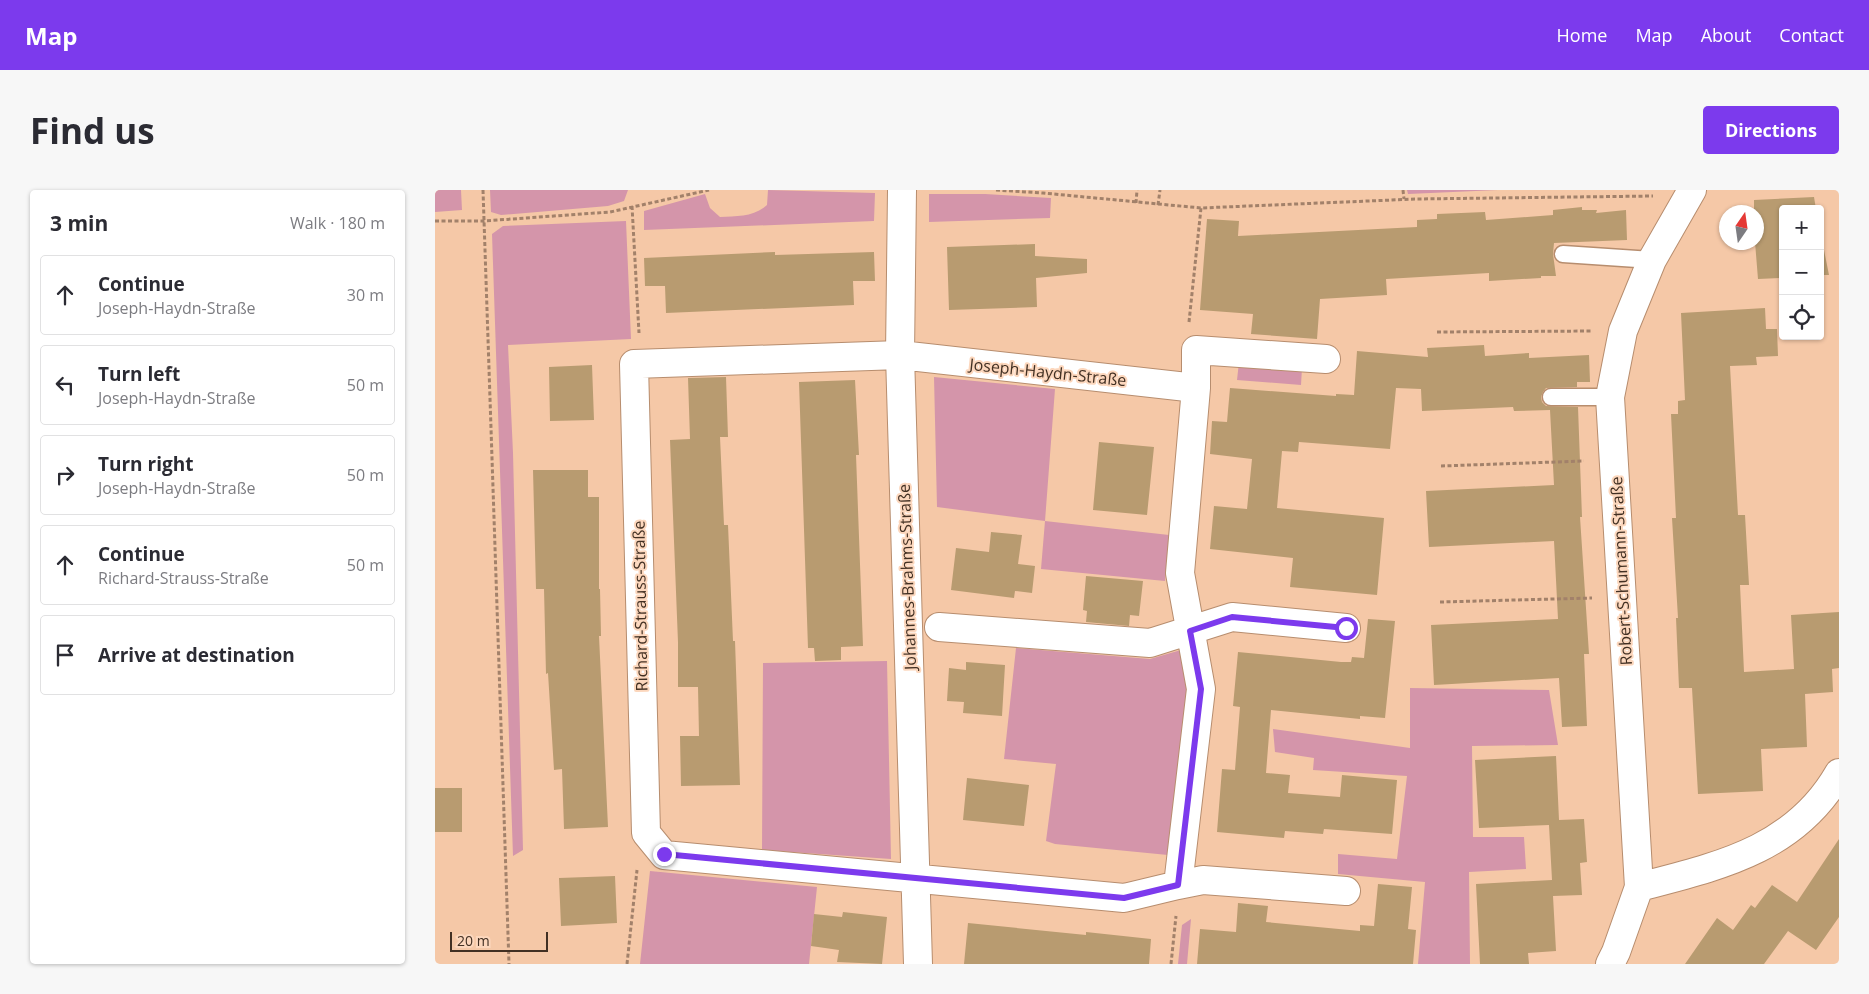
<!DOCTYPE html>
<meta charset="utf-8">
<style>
body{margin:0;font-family:"Open Sans",sans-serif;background:#f7f7f7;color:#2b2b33}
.controls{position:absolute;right:15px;top:15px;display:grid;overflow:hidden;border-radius:5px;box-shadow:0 1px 4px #0004}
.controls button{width:45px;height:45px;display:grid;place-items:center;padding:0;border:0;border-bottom:1px solid #e1e1e2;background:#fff;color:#2b2b33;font:25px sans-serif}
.compass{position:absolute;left:1284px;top:15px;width:45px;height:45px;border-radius:50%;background:#fff;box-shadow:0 1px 4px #0004;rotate:13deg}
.scale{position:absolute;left:15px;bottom:12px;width:98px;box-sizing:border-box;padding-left:5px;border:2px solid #423023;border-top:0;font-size:14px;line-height:18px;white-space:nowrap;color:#423023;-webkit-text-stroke:4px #fcd7bd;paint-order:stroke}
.stop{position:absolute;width:15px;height:15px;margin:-11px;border:4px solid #7c3aed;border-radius:50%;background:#fff}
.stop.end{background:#7c3aed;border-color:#fff;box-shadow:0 1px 5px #0008}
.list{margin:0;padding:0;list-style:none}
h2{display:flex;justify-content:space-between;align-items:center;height:65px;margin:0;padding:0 20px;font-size:21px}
h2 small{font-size:16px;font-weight:400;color:#7c7c81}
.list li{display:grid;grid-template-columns:32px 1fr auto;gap:15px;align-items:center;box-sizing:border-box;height:80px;margin:0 10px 10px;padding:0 10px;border:1px solid #e1e1e2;border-radius:5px}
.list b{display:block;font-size:19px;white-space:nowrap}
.list p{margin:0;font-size:16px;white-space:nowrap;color:#7c7c81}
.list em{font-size:16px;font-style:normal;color:#7c7c81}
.icon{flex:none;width:28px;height:28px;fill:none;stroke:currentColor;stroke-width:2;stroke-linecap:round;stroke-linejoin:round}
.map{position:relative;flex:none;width:1404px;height:774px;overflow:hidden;border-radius:5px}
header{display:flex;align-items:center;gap:30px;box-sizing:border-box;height:70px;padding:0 25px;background:#7c3aed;color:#fff}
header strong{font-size:24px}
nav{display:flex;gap:28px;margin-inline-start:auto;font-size:18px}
.intro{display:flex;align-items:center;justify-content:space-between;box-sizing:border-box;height:120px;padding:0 30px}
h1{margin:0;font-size:35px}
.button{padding:12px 22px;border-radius:5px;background:#7c3aed;color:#fff;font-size:18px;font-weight:700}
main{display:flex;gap:30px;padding:0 30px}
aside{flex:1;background:#fff;border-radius:5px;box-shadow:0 1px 4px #0004}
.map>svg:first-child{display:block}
.green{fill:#d495aa}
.building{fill:#b89b70}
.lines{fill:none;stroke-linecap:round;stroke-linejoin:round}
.service-casing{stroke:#b78d6e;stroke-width:19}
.minor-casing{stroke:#b78d6e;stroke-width:30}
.path{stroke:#a2816a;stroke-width:3;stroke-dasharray:4 2.5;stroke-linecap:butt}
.service{stroke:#fff;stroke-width:16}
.minor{stroke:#fff;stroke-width:28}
.route{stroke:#7c3aed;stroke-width:6}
.labels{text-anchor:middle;stroke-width:4;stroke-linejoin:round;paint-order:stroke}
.street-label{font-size:16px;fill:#423023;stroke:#fcd7bd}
</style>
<header>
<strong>Map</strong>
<nav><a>Home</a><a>Map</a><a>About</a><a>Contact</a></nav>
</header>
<div class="intro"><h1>Find us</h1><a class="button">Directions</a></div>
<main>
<aside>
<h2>3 min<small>Walk · 180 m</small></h2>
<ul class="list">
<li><svg class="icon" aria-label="ahead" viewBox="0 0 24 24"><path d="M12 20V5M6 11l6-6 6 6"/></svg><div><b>Continue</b><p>Joseph-Haydn-Straße</p></div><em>30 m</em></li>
<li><svg class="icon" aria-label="left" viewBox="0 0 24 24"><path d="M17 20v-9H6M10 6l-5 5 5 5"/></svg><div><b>Turn left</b><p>Joseph-Haydn-Straße</p></div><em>50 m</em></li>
<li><svg class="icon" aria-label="right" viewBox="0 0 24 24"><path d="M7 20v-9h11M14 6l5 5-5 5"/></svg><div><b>Turn right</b><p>Joseph-Haydn-Straße</p></div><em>50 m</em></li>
<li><svg class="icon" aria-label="ahead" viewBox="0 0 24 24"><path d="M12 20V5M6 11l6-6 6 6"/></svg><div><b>Continue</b><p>Richard-Strauss-Straße</p></div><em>50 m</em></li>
<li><svg class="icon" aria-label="arrive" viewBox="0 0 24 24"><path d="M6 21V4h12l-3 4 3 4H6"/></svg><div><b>Arrive at destination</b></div></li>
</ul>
</aside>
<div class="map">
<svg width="1404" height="774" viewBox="0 0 1404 774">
<rect width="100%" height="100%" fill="#f5c8a7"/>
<path class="green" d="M 0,0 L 26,0 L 27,20 L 0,22 Z
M 55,0 L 193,0 L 189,11 L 173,16 L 66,25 L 56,22 Z
M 333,0 L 440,3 L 439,31 L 209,40 L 209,21 L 270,4 L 275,18 L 285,27 C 302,26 319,27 332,15 Z
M 972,0 L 1063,0 L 973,4 Z
M 494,4 L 550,4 L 616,8 L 615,28 L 494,32 Z
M 191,31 L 196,149 L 73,155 L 78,263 L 88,660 L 78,666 L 57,44 L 68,36 Z
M 804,172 L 867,178 L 866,195 L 802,190 Z
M 499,187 L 620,199 L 610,331 L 734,345 L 730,391 L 606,379 L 610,331 L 502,317 Z
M 581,458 L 715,469 L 746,460 L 753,501 L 733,665 L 620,654 L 611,651 L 621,574 L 569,569 Z
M 452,471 L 456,669 L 327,660 L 328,473 Z
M 975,498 L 1114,500 L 1123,555 L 1037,556 L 1038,647 L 1089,647 L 1091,679 L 1034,682 L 1035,774 L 983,774 L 990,692 L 903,684 L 903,664 L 962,669 L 972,586 L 878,580 L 879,568 L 840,562 L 838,539 L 975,558 Z
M 215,681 L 382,697 L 374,774 L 205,774 Z
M 756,729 L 752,774 L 743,774 L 747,735 Z"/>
<path class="building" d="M 1379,7 L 1381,19 L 1348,19 L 1348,88 L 1323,89 L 1320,52 L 1322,22 L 1319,22 L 1319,10 Z
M 1147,17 L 1147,20 L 1162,20 L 1161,23 L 1191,20 L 1192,50 L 1119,53 L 1118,64 L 1121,86 L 1106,86 L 1106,88 L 1054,91 L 1054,83 L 951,89 L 952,105 L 885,109 L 882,149 L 816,144 L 818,124 L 765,120 L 772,29 L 804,31 L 803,46 L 982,37 L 982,30 L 1002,29 L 1002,24 L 1050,22 L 1051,30 L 1118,25 L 1118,20 Z
M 1385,39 L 1388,55 L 1394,85 L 1385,85 Z
M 600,54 L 600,66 L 652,69 L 652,83 L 601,88 L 602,117 L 514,120 L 512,57 Z
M 340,62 L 340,65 L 439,62 L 440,91 L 418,91 L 419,115 L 231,123 L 230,96 L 210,96 L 209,68 Z
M 1330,118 L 1331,139 L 1342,139 L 1343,166 L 1321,167 L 1322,175 L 1295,176 L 1303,325 L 1310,325 L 1314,395 L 1305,395 L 1309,482 L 1359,479 L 1356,425 L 1404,422 L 1404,478 L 1397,479 L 1398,502 L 1370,504 L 1372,557 L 1326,559 L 1328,601 L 1263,604 L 1257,498 L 1244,498 L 1241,428 L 1243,428 L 1237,328 L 1241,328 L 1236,224 L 1243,224 L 1243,211 L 1250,210 L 1246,123 Z
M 1049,155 L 1050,166 L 1094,163 L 1094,168 L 1154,165 L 1155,192 L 1142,192 L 1142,197 L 1111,198 L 1108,202 L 1106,207 L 1107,212 L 1111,216 L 1143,217 L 1147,327 L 1145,327 L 1154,464 L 1149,464 L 1152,536 L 1127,537 L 1124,488 L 999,495 L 996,435 L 1123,429 L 1119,351 L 994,357 L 991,301 L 1119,295 L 1115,220 L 1079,221 L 1078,217 L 987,221 L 986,199 L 961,198 L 955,259 L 864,252 L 863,262 L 847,261 L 842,318 L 949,328 L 942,405 L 855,397 L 858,368 L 775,359 L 779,316 L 812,319 L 817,269 L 775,264 L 777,231 L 792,232 L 795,198 L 901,206 L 901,204 L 919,205 L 922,161 L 993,167 L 992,158 Z
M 157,175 L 159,230 L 115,231 L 114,177 Z
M 291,187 L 293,247 L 285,247 L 289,335 L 293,335 L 298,451 L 300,451 L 305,595 L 246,596 L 245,546 L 264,546 L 263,497 L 243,497 L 243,452 L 235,250 L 255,249 L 253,188 Z
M 420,190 L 424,265 L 421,265 L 428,456 L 406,457 L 406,470 L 380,471 L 379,458 L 373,458 L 364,192 Z
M 664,252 L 719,257 L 712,325 L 658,320 Z
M 98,280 L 153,280 L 153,307 L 164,307 L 164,399 L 165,399 L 166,446 L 164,446 L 173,637 L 129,639 L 127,579 L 119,580 L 113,483 L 111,484 L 109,399 L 101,399 Z
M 556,342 L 587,345 L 583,374 L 600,376 L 597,403 L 580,401 L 579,408 L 516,400 L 521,358 L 554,362 Z
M 651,386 L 708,391 L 704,426 L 695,425 L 694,436 L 651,432 L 652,421 L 648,420 Z
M 933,429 L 960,431 L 950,528 L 925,526 L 925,529 L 836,520 L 831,583 L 855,585 L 853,603 L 905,607 L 907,585 L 962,590 L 957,644 L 889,639 L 888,644 L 850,641 L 849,648 L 782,642 L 787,579 L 800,580 L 805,517 L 798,516 L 803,462 L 906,472 L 916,472 L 917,467 L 929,468 Z
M 531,472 L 570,475 L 567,526 L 528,523 L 529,512 L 512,511 L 514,478 L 531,480 Z
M 1121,566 L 1124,630 L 1149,629 L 1152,672 L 1145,673 L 1147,705 L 1118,706 L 1121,761 L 1093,763 L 1094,774 L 1045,774 L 1041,694 L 1117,690 L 1114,635 L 1044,638 L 1040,570 Z
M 532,588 L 594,595 L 589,636 L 528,630 Z
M 0,598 L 27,598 L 27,642 L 0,642 Z
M 1404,649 L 1404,727 L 1381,760 L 1353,741 L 1329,774 L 1250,774 L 1282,728 L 1298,740 L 1316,715 L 1320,718 L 1337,695 L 1362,712 Z
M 180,686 L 182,733 L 126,736 L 124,688 Z
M 943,694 L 977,697 L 973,739 L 981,740 L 978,774 L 762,774 L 765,739 L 801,742 L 803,713 L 833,716 L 831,732 L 925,741 L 925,735 L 939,736 Z
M 408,722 L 452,727 L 447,774 L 402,772 L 404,760 L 376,756 L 379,724 L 407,727 Z
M 533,733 L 651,745 L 651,742 L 716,749 L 714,774 L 529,774 Z"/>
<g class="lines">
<g class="service-casing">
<path id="service" d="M 1128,64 L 1217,70
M 1116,207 L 1175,207"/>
</g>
<g class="minor-casing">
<path id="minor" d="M 467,0 L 465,165 L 483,774
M 761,198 L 465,165 L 199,174 L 211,643 L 229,665 L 689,708 L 743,695 L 766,499 L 745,383 L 761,198 L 761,160 L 891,169
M 504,437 L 715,453 L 797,427 L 911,438
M 743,695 L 768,690 L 911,701
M 1204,697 C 1284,676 1360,660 1404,583
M 1175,774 L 1181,762 L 1204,697 L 1175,207 L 1188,141 L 1217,70 L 1257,0"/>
</g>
<path class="path" d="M 48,0 L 74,774
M 561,0 L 608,3 L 766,18 L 981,9 L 1218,6
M 968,0 L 969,9
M 701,13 L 702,0
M 723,15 L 725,0
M 197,16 L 204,143
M 0,31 L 49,31 L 175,22 L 274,0
M 754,132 L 766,18
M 1002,142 L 1158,141
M 1006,276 L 1149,271
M 1005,412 L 1157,408
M 192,774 L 202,680
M 736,774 L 741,726"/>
<use href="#service" class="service"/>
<use href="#minor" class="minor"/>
</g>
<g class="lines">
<path class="route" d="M 229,664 L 689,708 L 743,695 L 766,499 L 755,441 L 797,427 L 911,438"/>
</g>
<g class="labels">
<g class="street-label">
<text transform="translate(613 182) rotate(6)" y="6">Joseph-Haydn-Straße</text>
<text transform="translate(1186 381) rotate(-93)" y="6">Robert-Schumann-Straße</text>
<text transform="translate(472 387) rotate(-92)" y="6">Johannes-Brahms-Straße</text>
<text transform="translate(205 416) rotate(-91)" y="6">Richard-Strauss-Straße</text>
</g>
</g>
</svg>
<div class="controls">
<button>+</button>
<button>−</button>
<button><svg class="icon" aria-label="locate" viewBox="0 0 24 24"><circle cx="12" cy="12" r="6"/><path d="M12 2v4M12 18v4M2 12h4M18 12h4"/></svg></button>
</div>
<svg class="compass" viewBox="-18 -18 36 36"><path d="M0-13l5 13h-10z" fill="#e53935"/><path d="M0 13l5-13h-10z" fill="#7c7c81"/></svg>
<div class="scale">20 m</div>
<div class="stop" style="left:911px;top:438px"></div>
<div class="stop end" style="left:229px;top:664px"></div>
</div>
</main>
